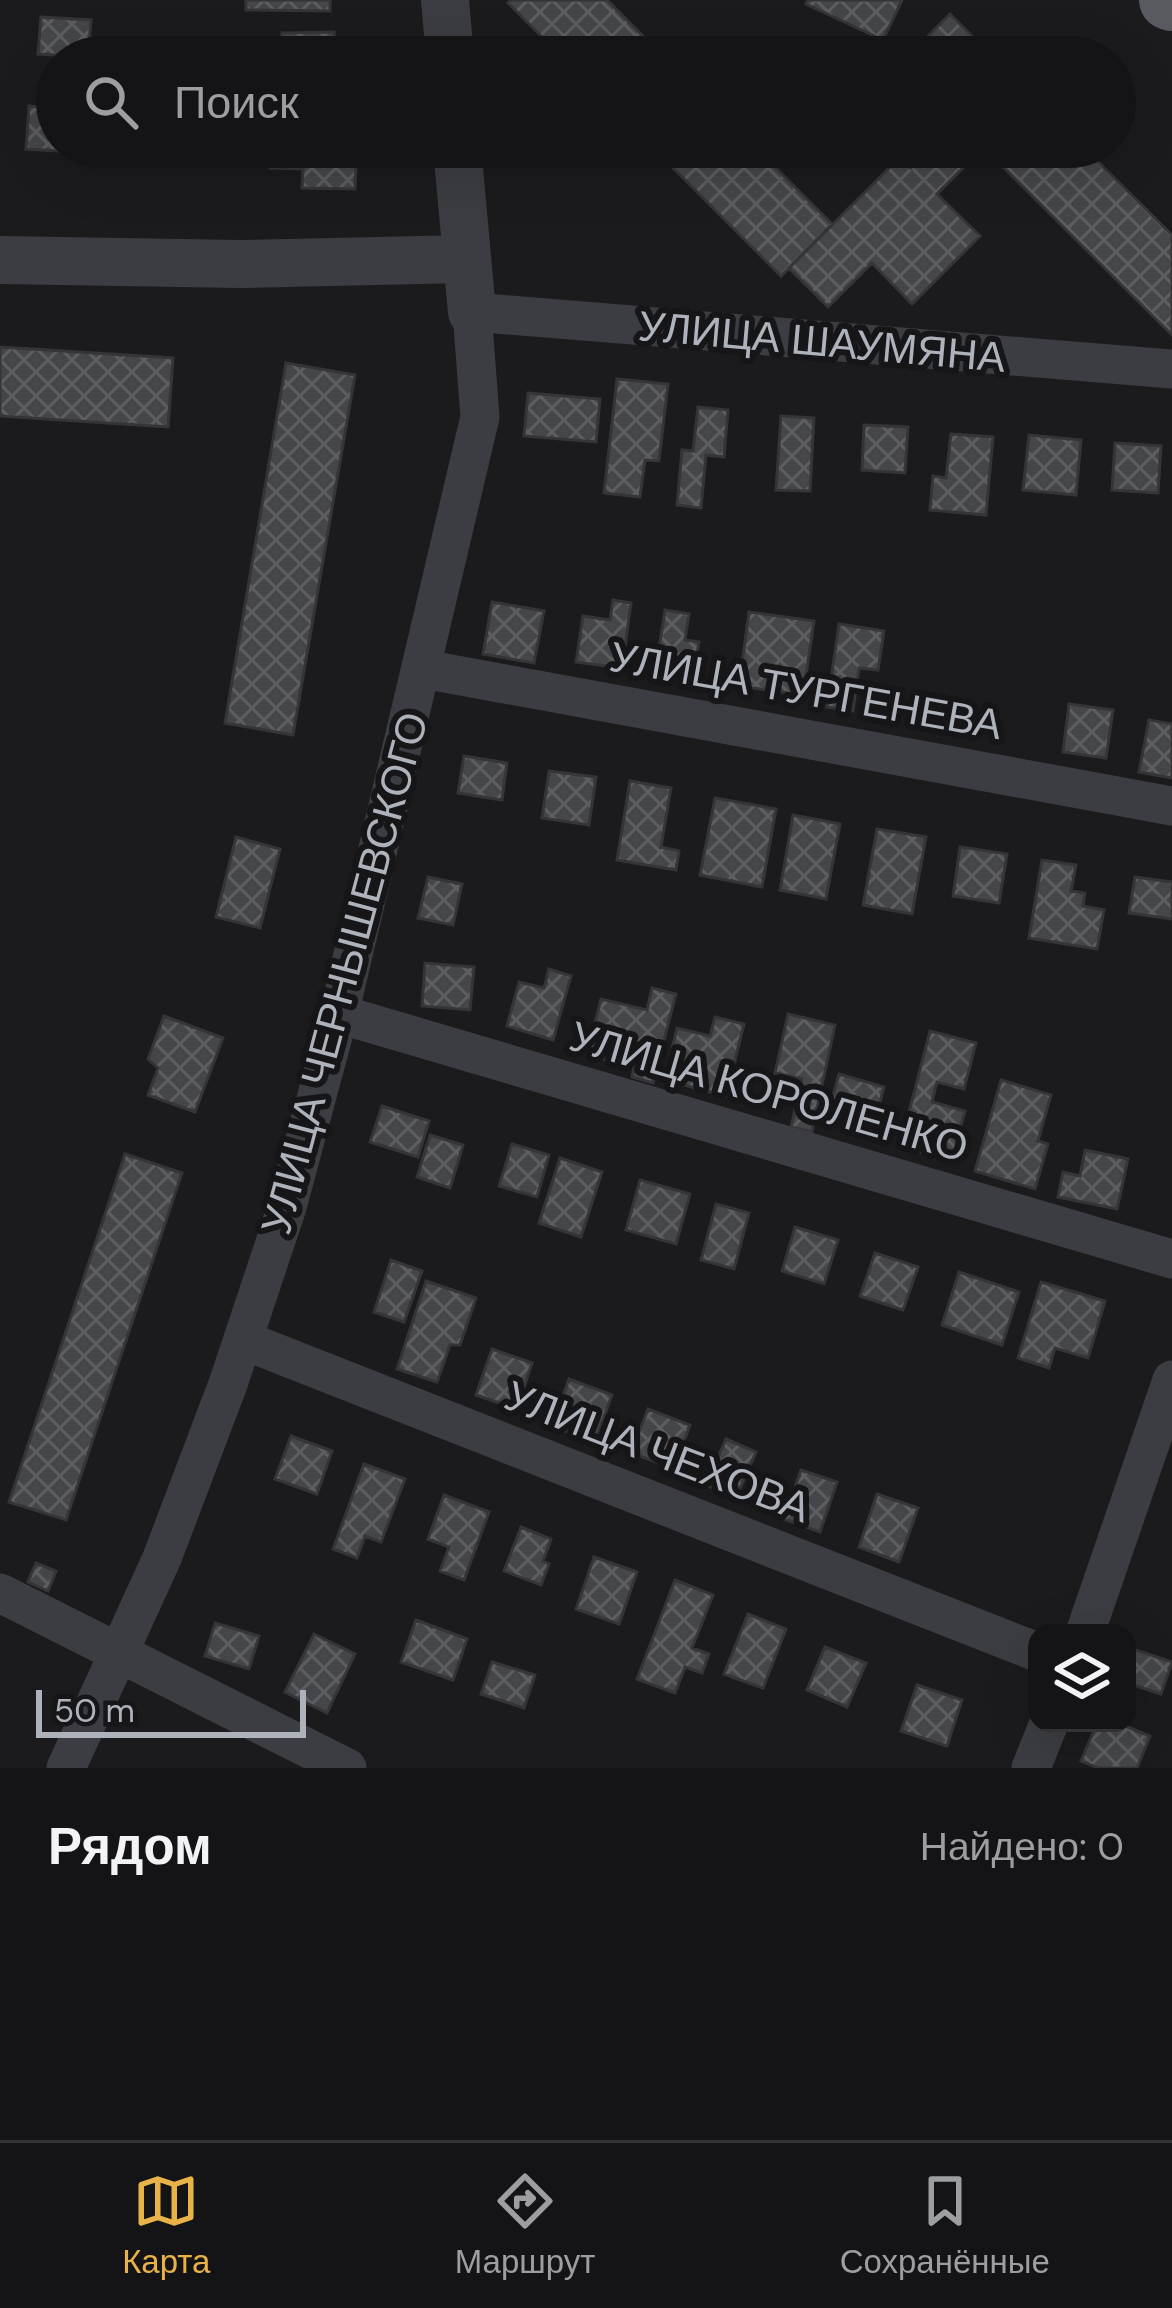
<!DOCTYPE html>
<html lang="ru">
<meta charset="utf-8">
<style>
body{margin:0;font-family:"DM Sans",sans-serif;background:#212123;color:#f1f3f6}
.controls{position:absolute;right:36px;bottom:36px;display:grid;overflow:hidden;border-radius:24px;box-shadow:0 12px 48px #0002}
.controls button{width:108px;height:108px;display:grid;place-items:center;padding:0;border:0;border-bottom:3px solid #333335;background:#141416;color:#f1f3f6;font:60px sans-serif}
.scale{position:absolute;left:36px;bottom:30px;width:270px;box-sizing:border-box;padding-left:12px;border:6px solid #aeb2bb;border-top:0;font-size:33px;line-height:42px;white-space:nowrap;color:#aeb2bb;-webkit-text-stroke:9px #161618;paint-order:stroke}
.list{margin:0;padding:0;list-style:none}
h2{display:flex;justify-content:space-between;align-items:center;height:156px;margin:0;padding:0 48px;font-size:51px}
h2 small{font-size:39px;font-weight:400;color:#9d9ea1}
.icon{flex:none;width:66px;height:66px;fill:none;stroke:currentColor;stroke-width:2;stroke-linecap:round;stroke-linejoin:round}
.map{position:relative;flex:none;width:1172px;height:1768px;overflow:hidden}
.search{position:absolute;background:#141416;box-shadow:0 12px 48px #0002;left:36px;right:36px;top:36px;height:132px;display:flex;align-items:center;gap:30px;box-sizing:border-box;padding:0 42px;border-radius:66px;color:#9d9ea1;font-size:45px}
.sheet{height:372px;background:#141416}
nav{display:flex;justify-content:space-around;align-items:center;box-sizing:border-box;height:168px;border-top:3px solid #333335;background:#141416;font-size:33px;color:#9d9ea1}
nav a{display:grid;justify-items:center;gap:6px}
nav .on{color:#e8b248}
.map>svg:first-child{display:block}
.building{fill:url(#building-cross-hatch);stroke:#353539;stroke-width:3}
.lines{fill:none;stroke-linecap:round;stroke-linejoin:round}
.minor{stroke:#3c3d42;stroke-width:39}
.tertiary{stroke:#3c3d42;stroke-width:48}
.primary{stroke:#585a60;stroke-width:60}
.labels{text-anchor:middle;stroke-width:12;stroke-linejoin:round;paint-order:stroke}
.street-label{font-size:42px;fill:#aeb2bb;stroke:#161618}
</style>
<div class="map">
<svg width="1172" height="1768" viewBox="0 0 1172 1768">
<defs>
<pattern id="building-cross-hatch" width="8" height="8" patternUnits="userSpaceOnUse" patternTransform="scale(3)"><rect width="8" height="8" fill="#45464a"/><path d="M0 0l8 8M0 8l8-8" fill="none" stroke="#5d5e62"/></pattern>
</defs>
<rect width="100%" height="100%" fill="#1b1b1d"/>
<path class="building" d="M 246,0 L 330,0 L 330,11 L 246,10 Z
M 511,0 L 607,0 L 664,57 L 562,57 L 508,3 Z
M 808,0 L 902,0 L 883,40 L 806,4 Z
M 950,14 L 993,57 L 907,57 Z
M 41,17 L 91,20 L 88,57 L 38,54 Z
M 334,32 L 335,57 L 282,57 L 282,33 Z
M 29,106 L 57,108 L 57,147 L 75,147 L 74,152 L 26,149 Z
M 270,147 L 357,147 L 355,189 L 302,188 L 303,169 L 270,168 Z
M 652,147 L 755,147 L 832,224 L 781,276 Z
M 933,147 L 957,147 L 970,161 L 937,194 L 980,236 L 912,304 L 872,263 L 828,307 L 789,268 L 900,157 L 911,168 Z
M 983,147 L 1083,147 L 1172,235 L 1172,335 Z
M 0,347 L 173,358 L 168,427 L 0,416 Z
M 286,363 L 355,375 L 293,735 L 225,723 Z
M 617,379 L 668,384 L 659,461 L 645,460 L 640,497 L 604,493 Z
M 528,393 L 600,399 L 596,442 L 524,436 Z
M 698,407 L 728,410 L 724,457 L 706,455 L 701,508 L 677,505 L 682,450 L 693,451 Z
M 781,416 L 814,418 L 810,491 L 776,490 Z
M 864,425 L 908,427 L 905,473 L 862,470 Z
M 951,434 L 993,437 L 986,515 L 930,510 L 933,476 L 946,478 Z
M 1029,435 L 1081,440 L 1076,495 L 1023,490 Z
M 1115,443 L 1161,446 L 1158,493 L 1112,490 Z
M 613,600 L 631,603 L 622,668 L 576,662 L 583,616 L 610,620 Z
M 492,602 L 544,611 L 534,663 L 483,654 Z
M 665,610 L 689,614 L 685,640 L 699,642 L 692,680 L 655,674 Z
M 749,612 L 814,621 L 803,695 L 739,686 Z
M 839,624 L 884,631 L 878,670 L 859,668 L 853,711 L 827,707 Z
M 1069,704 L 1113,710 L 1106,758 L 1063,752 Z
M 1149,720 L 1172,724 L 1172,778 L 1139,772 Z
M 464,756 L 507,763 L 502,800 L 458,793 Z
M 549,771 L 596,777 L 589,825 L 542,818 Z
M 630,781 L 671,788 L 661,847 L 679,851 L 676,870 L 617,860 Z
M 715,798 L 776,809 L 762,887 L 700,875 Z
M 793,815 L 840,824 L 826,899 L 780,890 Z
M 877,829 L 926,837 L 912,914 L 863,905 Z
M 236,837 L 280,849 L 260,928 L 216,917 Z
M 960,847 L 1007,854 L 999,903 L 953,896 Z
M 1042,860 L 1076,865 L 1071,891 L 1085,893 L 1083,906 L 1104,910 L 1097,949 L 1029,938 Z
M 428,877 L 462,884 L 453,925 L 418,918 Z
M 1135,877 L 1172,882 L 1172,919 L 1129,913 Z
M 425,963 L 474,967 L 470,1010 L 422,1006 Z
M 549,969 L 571,976 L 553,1040 L 507,1026 L 519,982 L 544,988 Z
M 652,988 L 676,994 L 653,1083 L 632,1077 L 634,1067 L 587,1055 L 601,999 L 647,1010 Z
M 788,1014 L 835,1025 L 812,1132 L 791,1127 L 802,1079 L 775,1073 Z
M 164,1016 L 223,1038 L 195,1112 L 148,1095 L 158,1068 L 148,1059 Z
M 715,1017 L 744,1024 L 726,1096 L 664,1080 L 677,1028 L 710,1036 Z
M 930,1031 L 976,1043 L 964,1089 L 937,1082 L 932,1102 L 965,1111 L 952,1160 L 900,1147 Z
M 839,1074 L 884,1087 L 873,1130 L 827,1118 Z
M 1001,1080 L 1051,1095 L 1038,1141 L 1048,1144 L 1035,1189 L 975,1171 Z
M 382,1106 L 429,1121 L 418,1157 L 370,1142 Z
M 430,1135 L 463,1145 L 450,1188 L 417,1177 Z
M 512,1144 L 549,1155 L 537,1197 L 499,1186 Z
M 1085,1150 L 1128,1159 L 1117,1209 L 1058,1197 L 1063,1172 L 1080,1176 Z
M 125,1154 L 182,1173 L 66,1520 L 9,1502 Z
M 560,1158 L 602,1172 L 581,1237 L 539,1223 Z
M 640,1180 L 690,1194 L 676,1244 L 626,1230 Z
M 716,1204 L 749,1213 L 734,1269 L 701,1260 Z
M 795,1227 L 838,1240 L 824,1284 L 782,1271 Z
M 875,1253 L 918,1267 L 903,1310 L 860,1296 Z
M 391,1260 L 422,1271 L 404,1322 L 374,1312 Z
M 959,1272 L 1019,1292 L 1002,1345 L 942,1325 Z
M 426,1281 L 476,1298 L 460,1345 L 450,1345 L 437,1382 L 397,1369 Z
M 1041,1282 L 1105,1301 L 1088,1358 L 1055,1348 L 1049,1368 L 1018,1358 Z
M 492,1349 L 532,1363 L 517,1409 L 476,1395 Z
M 569,1379 L 612,1395 L 595,1442 L 552,1426 Z
M 648,1409 L 690,1425 L 674,1468 L 631,1453 Z
M 291,1436 L 332,1451 L 317,1494 L 275,1479 Z
M 726,1439 L 756,1452 L 736,1498 L 706,1485 Z
M 364,1464 L 405,1479 L 381,1542 L 365,1536 L 357,1558 L 333,1549 Z
M 801,1470 L 837,1482 L 820,1532 L 784,1519 Z
M 877,1494 L 918,1508 L 899,1562 L 859,1547 Z
M 444,1495 L 489,1512 L 464,1580 L 440,1571 L 449,1547 L 428,1539 Z
M 521,1527 L 551,1539 L 543,1561 L 549,1564 L 541,1585 L 504,1571 Z
M 594,1557 L 637,1572 L 619,1624 L 576,1609 Z
M 36,1563 L 56,1571 L 48,1591 L 28,1582 Z
M 675,1580 L 713,1595 L 692,1648 L 709,1654 L 702,1673 L 685,1667 L 675,1693 L 637,1679 Z
M 748,1614 L 786,1629 L 763,1688 L 724,1674 Z
M 416,1620 L 467,1639 L 453,1680 L 401,1662 Z
M 215,1623 L 259,1636 L 249,1669 L 205,1656 Z
M 314,1634 L 355,1654 L 327,1713 L 285,1692 Z
M 825,1647 L 866,1663 L 847,1707 L 807,1690 Z
M 1127,1647 L 1172,1662 L 1161,1694 L 1127,1683 Z
M 492,1662 L 535,1675 L 524,1708 L 481,1694 Z
M 917,1685 L 962,1700 L 947,1746 L 901,1731 Z
M 1097,1723 L 1118,1723 L 1150,1736 L 1137,1768 L 1098,1768 L 1081,1761 Z"/>
<g class="lines">
<path class="minor" d="M 423,669 L 1172,806
M 339,1014 L 1172,1259
M 243,1340 L 1037,1652
M 0,1593 L 347,1768
M 1085,1633 L 1172,1380
M 66,1768 L 162,1558 L 228,1384 L 287,1207 L 339,1014 L 480,417 L 472,312 L 1172,369
M 1031,1768 L 1049,1723"/>
<path class="tertiary" d="M 445,0 L 450,57
M 457,147 L 472,312
M 0,260 L 241,264 L 464,259"/>
<path class="primary" d="M 1169,0 L 1172,1"/>
</g>
<g class="labels">
<g class="street-label">
<text transform="translate(822 341) rotate(5)" y="15">УЛИЦА ШАУМЯНА</text>
<text transform="translate(806 690) rotate(10)" y="15">УЛИЦА ТУРГЕНЕВА</text>
<text transform="translate(344 973) rotate(-75)" y="15">УЛИЦА ЧЕРНЫШЕВСКОГО</text>
<text transform="translate(769 1091) rotate(16)" y="15">УЛИЦА КОРОЛЕНКО</text>
<text transform="translate(658 1451) rotate(21)" y="15">УЛИЦА ЧЕХОВА</text>
</g>
</g>
</svg>
<div class="controls">
<button><svg class="icon" aria-label="layers" viewBox="0 0 24 24"><path d="M12 4l9 5-9 5-9-5zM3 14l9 5 9-5"/></svg></button>
</div>
<div class="scale">50 m</div>
<div class="search"><svg class="icon" aria-label="search" viewBox="0 0 24 24"><circle cx="10" cy="10" r="6"/><path d="M15 15l6 6"/></svg>Поиск</div>
</div>
<section class="sheet">
<h2>Рядом<small>Найдено: 0</small></h2>
<ul class="list">
</ul>
</section>
<nav>
<a class="on"><svg class="icon" aria-label="map" viewBox="0 0 24 24"><path d="M3 6l6-2 6 2 6-2v14l-6 2-6-2-6 2zM9 4v14M15 6v14"/></svg>Карта</a>
<a><svg class="icon" aria-label="directions" viewBox="0 0 24 24"><path d="M12 3l9 9-9 9-9-9zM9 14v-3h6M13 9l2 2-2 2"/></svg>Маршрут</a>
<a><svg class="icon" aria-label="saved" viewBox="0 0 24 24"><path d="M7 4h10v16l-5-4-5 4z"/></svg>Сохранённые</a>
</nav>
